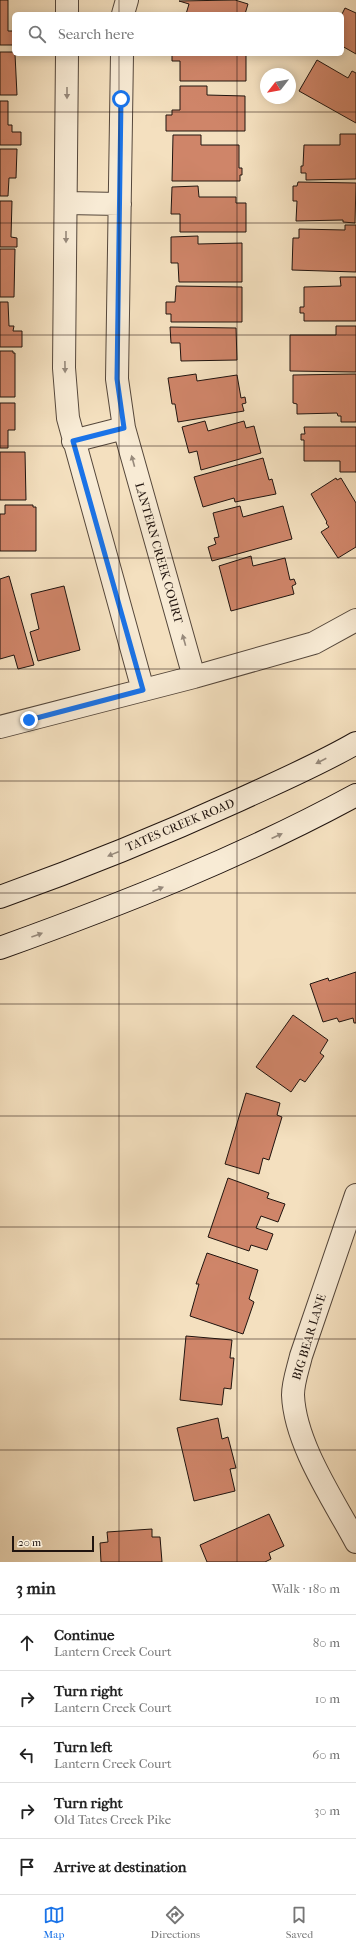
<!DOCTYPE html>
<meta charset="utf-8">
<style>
body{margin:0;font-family:"IM FELL French Canon",serif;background:#f2f2f2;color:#222}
.compass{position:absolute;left:260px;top:68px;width:36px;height:36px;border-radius:50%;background:#fff;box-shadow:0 2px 10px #0003;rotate:239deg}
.scale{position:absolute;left:12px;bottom:10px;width:82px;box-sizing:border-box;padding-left:4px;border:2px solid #20140f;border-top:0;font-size:11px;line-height:14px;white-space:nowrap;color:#20140f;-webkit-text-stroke:3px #f8ebd5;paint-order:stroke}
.stop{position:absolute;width:12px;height:12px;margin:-9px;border:3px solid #1a73e8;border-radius:50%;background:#fff}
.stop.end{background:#1a73e8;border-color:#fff;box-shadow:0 1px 4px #0008}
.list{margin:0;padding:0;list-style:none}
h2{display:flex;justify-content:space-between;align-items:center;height:52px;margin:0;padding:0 16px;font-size:17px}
h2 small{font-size:13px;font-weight:400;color:#767676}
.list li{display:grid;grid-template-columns:26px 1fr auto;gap:12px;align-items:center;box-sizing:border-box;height:56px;padding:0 16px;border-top:1px solid #e0e0e0}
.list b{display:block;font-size:15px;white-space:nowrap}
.list p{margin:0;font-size:13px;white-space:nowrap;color:#767676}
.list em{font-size:13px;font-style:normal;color:#767676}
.icon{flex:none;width:22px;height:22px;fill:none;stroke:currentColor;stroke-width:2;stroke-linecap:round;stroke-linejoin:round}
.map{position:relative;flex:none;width:356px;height:1562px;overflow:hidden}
.search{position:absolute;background:#fff;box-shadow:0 2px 10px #0003;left:12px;right:12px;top:12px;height:44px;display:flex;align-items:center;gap:10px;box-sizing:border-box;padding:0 14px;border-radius:6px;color:#767676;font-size:15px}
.sheet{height:332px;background:#fff}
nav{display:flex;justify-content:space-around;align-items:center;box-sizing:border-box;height:56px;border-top:1px solid #e0e0e0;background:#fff;font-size:11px;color:#767676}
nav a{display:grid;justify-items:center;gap:2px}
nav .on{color:#1a73e8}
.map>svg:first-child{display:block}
.building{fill:#cf8569;stroke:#20140f}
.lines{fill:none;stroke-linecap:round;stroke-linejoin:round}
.minor-casing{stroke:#55473b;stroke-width:24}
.secondary-casing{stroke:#20140f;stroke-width:24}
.minor{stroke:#f8ebd5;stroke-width:22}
.secondary{stroke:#f8ebd5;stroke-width:22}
.oneway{fill:#978a7c}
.route{stroke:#1a73e8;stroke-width:5}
.grid{fill:none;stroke:#20140f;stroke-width:1;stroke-opacity:0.55}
.labels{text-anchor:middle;stroke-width:3;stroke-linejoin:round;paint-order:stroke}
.street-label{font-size:12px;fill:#20140f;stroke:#f8ebd5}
</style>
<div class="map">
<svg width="356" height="1562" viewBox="0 0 356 1562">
<rect width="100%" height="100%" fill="#f4e0bf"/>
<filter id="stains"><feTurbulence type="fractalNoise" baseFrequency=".005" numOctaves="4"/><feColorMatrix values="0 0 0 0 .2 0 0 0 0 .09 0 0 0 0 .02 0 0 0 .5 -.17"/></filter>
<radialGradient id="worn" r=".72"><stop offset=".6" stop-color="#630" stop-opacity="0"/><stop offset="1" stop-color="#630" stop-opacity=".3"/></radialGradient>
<path class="building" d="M 0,0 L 8,0 L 8,31 L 14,31 L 14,45 L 0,45 Z
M 235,0 L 248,4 L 245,14 L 186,14 L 189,4 L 179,1 Z
M 345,8 L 356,13 L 356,54 L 342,46 L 342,14 Z
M 0,52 L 14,52 L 15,54 L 17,95 L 0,95 Z
M 172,54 L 246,54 L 246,81 L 180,81 L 180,61 L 172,61 Z
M 317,60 L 348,78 L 352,71 L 356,73 L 356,123 L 299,91 Z
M 180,86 L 207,86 L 207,95 L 245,96 L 245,131 L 166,131 L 166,115 L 172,115 L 172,110 L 180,110 Z
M 0,101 L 8,101 L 8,125 L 12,125 L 12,132 L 21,132 L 21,145 L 0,145 Z
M 340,134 L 356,134 L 356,179 L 306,180 L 306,173 L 301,173 L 301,166 L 303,166 L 304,145 L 340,145 Z
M 173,135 L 201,135 L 201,145 L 239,145 L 239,168 L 242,168 L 242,175 L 240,175 L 240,181 L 172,181 Z
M 0,149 L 17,149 L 16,178 L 9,178 L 8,196 L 0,196 Z
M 298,182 L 356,183 L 355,223 L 343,222 L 343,220 L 296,221 L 297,201 L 293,201 L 293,186 L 297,186 Z
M 198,186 L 199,197 L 236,197 L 236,203 L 246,203 L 246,232 L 180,232 L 180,214 L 171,214 L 172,187 Z
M 0,201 L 12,201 L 11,237 L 17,238 L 17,247 L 0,247 Z
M 345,225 L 356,225 L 356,272 L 292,270 L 293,238 L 299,238 L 299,229 L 345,230 Z
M 198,236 L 198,244 L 242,243 L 242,282 L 179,282 L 178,263 L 171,263 L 171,237 Z
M 0,249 L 15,249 L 14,297 L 0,297 Z
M 340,277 L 356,277 L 356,321 L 304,321 L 304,313 L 300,313 L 300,307 L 304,307 L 304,287 L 341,286 Z
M 176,286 L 242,287 L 242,322 L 171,322 L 171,314 L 166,314 L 166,302 L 175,302 Z
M 0,302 L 8,302 L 9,326 L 14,326 L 13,331 L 22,331 L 22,347 L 0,347 Z
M 336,326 L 356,326 L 356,372 L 290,371 L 290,335 L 336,335 Z
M 170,327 L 236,328 L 237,360 L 181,361 L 180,343 L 171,343 Z
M 0,351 L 13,351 L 13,353 L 15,353 L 15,397 L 0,397 Z
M 196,374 L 197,381 L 237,375 L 241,398 L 245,397 L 246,403 L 242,404 L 244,411 L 178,422 L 175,404 L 172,404 L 168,378 Z
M 356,374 L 356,422 L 341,422 L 341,416 L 338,416 L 337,413 L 297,414 L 297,404 L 293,403 L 293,375 Z
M 0,403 L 15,403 L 15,430 L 8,430 L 8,448 L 0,448 Z
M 205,421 L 208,431 L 244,421 L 246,428 L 254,426 L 261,453 L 201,470 L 197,451 L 189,453 L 182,427 Z
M 304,427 L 356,427 L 356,472 L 340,472 L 340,461 L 304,461 L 304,440 L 301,440 L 301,434 L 305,434 Z
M 0,452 L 25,452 L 26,500 L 0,500 Z
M 263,458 L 269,480 L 272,479 L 276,494 L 235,502 L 234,498 L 203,507 L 194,477 Z
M 336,478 L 337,480 L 341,478 L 356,503 L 356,547 L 338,558 L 321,532 L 329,527 L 326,523 L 327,522 L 311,494 Z
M 5,505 L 33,505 L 33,507 L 36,507 L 36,551 L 0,551 L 0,514 L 5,514 Z
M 240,506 L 243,517 L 283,506 L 292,539 L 212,561 L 208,547 L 216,544 L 214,538 L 219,537 L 213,513 Z
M 251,556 L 253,566 L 285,558 L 290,580 L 294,579 L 296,584 L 292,586 L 294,594 L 231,611 L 219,566 Z
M 9,576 L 34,665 L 18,669 L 14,655 L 0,659 L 0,579 Z
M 64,586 L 80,650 L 38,661 L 30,632 L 39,629 L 31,594 Z
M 356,972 L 356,1023 L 354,1023 L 353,1018 L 339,1022 L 337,1018 L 323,1022 L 310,984 L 328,978 L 329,981 Z
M 293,1015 L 328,1040 L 320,1053 L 324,1056 L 305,1082 L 300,1079 L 291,1092 L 256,1067 Z
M 246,1093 L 280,1103 L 277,1115 L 282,1117 L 269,1160 L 263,1158 L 259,1174 L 225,1164 Z
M 228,1178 L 269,1193 L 267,1198 L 285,1204 L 278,1222 L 261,1216 L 256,1228 L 273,1234 L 267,1250 L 251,1245 L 249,1251 L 208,1237 Z
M 207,1253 L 258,1270 L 249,1299 L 254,1302 L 243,1334 L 190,1316 L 199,1284 L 196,1284 Z
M 186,1336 L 232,1340 L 230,1358 L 234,1358 L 231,1389 L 224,1388 L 222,1405 L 180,1400 Z
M 218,1418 L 222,1439 L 228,1437 L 236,1468 L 230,1469 L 235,1491 L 194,1501 L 177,1428 Z
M 269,1514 L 284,1546 L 269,1553 L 271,1559 L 265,1562 L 207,1562 L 200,1545 Z
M 152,1529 L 152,1537 L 160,1537 L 162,1562 L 101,1562 L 100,1543 L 108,1542 L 107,1532 Z"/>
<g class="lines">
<g class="minor-casing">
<path id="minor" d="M 67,14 L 67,0
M 123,14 L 127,0
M 67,54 L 64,368 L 68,418 L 143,690
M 122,54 L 117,379 L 124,428 L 194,677
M 66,203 L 120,204
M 73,441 L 124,428
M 0,727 L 194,677 L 314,643 L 356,620
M 356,1195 L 301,1356 C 298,1369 293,1382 293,1395 C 295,1444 333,1499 356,1542"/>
</g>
<g class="secondary-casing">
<path id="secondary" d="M 0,897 C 81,868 160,836 239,800 C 278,782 318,765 356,743
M 0,948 C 122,904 242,857 356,795"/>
</g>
<use href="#minor" class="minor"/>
<use href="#secondary" class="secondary"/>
</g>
<defs><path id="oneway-solid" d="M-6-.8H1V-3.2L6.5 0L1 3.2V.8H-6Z"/></defs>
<g class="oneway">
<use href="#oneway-solid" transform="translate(67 93) rotate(90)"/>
<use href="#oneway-solid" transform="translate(66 237) rotate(90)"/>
<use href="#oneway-solid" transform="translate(65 367) rotate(89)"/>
<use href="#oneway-solid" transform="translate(133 461) rotate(-105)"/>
<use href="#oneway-solid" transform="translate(184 640) rotate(-106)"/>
<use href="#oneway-solid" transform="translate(321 761) rotate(153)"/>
<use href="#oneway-solid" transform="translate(277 836) rotate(-24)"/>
<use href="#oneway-solid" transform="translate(113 854) rotate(158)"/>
<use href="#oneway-solid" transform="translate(158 889) rotate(-21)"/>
<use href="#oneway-solid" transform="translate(37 935) rotate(-20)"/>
</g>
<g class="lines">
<path class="route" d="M 29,720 L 143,690 L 73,441 L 124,428 L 117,379 L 121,99"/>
</g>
<path class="grid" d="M 119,0 L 119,14M 237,0 L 237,14M 119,54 L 119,1562M 237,54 L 237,1562M 0,112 L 356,112M 0,223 L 356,223M 0,335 L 356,335M 0,446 L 356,446M 0,558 L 356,558M 0,669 L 356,669M 0,781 L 356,781M 0,893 L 356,893M 0,1004 L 356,1004M 0,1116 L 356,1116M 0,1227 L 356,1227M 0,1339 L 356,1339M 0,1450 L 356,1450"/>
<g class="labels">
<g class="street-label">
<text transform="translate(159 553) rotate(74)" y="4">LANTERN CREEK COURT</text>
<text transform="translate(180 825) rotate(-23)" y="4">TATES CREEK ROAD</text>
<text transform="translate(309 1337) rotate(-73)" y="4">BIG BEAR LANE</text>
</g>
</g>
<rect width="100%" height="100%" filter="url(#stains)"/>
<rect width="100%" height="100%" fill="url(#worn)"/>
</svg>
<svg class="compass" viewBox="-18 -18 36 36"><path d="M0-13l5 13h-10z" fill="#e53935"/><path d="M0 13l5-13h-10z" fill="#767676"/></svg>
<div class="scale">20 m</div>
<div class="stop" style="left:121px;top:99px"></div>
<div class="stop end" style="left:29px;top:720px"></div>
<div class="search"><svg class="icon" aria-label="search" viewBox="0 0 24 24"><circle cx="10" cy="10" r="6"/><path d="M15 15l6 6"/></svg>Search here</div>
</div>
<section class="sheet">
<h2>3 min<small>Walk · 180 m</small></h2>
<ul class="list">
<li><svg class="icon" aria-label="ahead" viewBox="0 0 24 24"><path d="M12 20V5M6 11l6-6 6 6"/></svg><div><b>Continue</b><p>Lantern Creek Court</p></div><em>80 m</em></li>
<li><svg class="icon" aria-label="right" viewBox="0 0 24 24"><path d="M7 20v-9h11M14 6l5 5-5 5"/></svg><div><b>Turn right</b><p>Lantern Creek Court</p></div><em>10 m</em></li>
<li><svg class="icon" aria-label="left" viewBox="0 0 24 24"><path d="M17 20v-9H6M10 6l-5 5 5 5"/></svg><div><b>Turn left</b><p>Lantern Creek Court</p></div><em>60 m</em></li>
<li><svg class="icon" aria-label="right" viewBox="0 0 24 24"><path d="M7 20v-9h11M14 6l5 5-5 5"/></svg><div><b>Turn right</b><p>Old Tates Creek Pike</p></div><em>30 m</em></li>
<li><svg class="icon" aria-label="arrive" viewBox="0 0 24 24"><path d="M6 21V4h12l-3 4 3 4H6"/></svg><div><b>Arrive at destination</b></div></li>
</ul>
</section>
<nav>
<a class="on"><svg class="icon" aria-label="map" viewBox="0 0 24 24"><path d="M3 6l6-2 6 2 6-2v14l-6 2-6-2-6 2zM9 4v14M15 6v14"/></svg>Map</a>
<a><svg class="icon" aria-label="directions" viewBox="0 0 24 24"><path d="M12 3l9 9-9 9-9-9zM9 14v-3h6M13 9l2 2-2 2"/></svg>Directions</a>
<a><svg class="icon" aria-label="saved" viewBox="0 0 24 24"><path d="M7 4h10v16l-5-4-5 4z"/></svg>Saved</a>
</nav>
